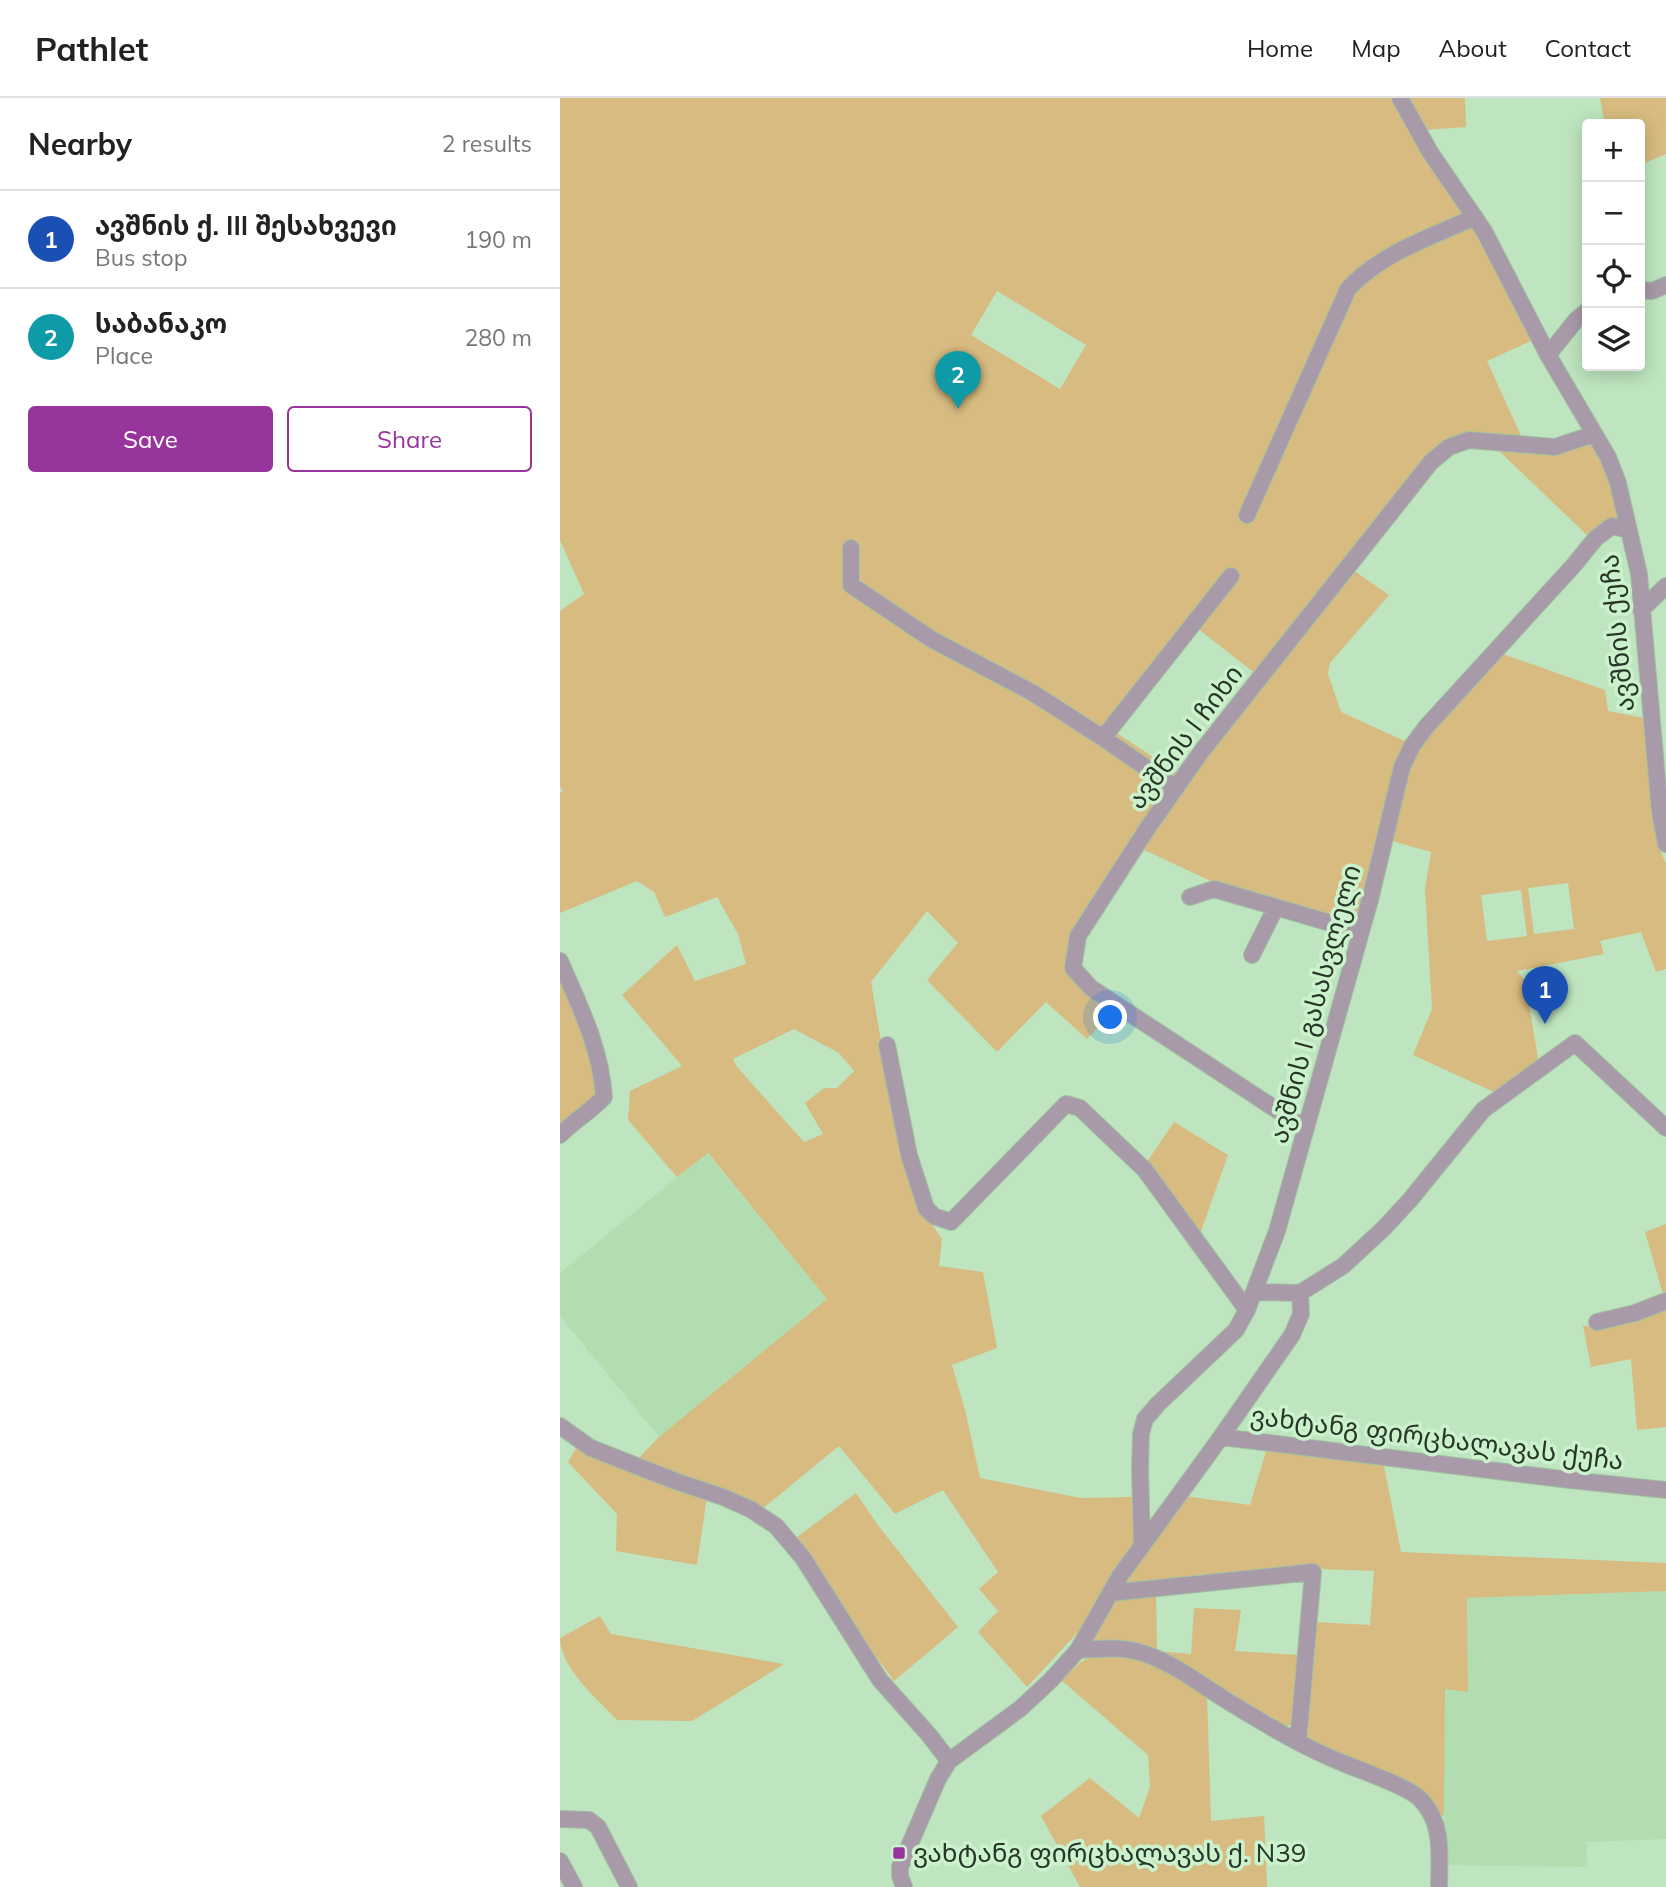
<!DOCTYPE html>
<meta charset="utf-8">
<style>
body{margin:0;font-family:Mulish,"Noto Sans Georgian",sans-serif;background:#f2f2f2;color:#222}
.controls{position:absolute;right:21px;top:21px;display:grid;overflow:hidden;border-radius:7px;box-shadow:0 4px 18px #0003}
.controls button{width:63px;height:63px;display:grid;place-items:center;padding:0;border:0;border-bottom:2px solid #e0e0e0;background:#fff;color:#222;font:35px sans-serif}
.you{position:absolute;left:551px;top:920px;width:24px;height:24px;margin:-18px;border:5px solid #fff;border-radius:50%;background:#1a73e8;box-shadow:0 0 0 10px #1a73e833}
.badge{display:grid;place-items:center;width:46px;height:46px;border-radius:50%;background:#97359d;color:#fff;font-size:23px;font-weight:700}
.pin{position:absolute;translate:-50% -58px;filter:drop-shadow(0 2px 4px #0008)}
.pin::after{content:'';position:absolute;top:37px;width:24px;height:21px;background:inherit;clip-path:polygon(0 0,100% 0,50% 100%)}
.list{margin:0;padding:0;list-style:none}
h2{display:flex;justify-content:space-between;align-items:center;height:91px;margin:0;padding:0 28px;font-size:30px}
h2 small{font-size:23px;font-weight:400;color:#767676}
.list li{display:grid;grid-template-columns:46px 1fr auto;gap:21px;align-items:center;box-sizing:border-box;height:98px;padding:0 28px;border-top:2px solid #e0e0e0}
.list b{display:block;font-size:26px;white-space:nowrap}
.list p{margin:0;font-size:23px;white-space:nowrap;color:#767676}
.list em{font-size:23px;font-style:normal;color:#767676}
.actions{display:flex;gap:14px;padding:21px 28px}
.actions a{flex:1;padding:16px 0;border:2px solid #97359d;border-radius:7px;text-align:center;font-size:24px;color:#97359d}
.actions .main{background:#97359d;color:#fff}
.icon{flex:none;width:38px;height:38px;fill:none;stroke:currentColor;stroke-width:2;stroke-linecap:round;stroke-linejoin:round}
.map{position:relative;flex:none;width:1106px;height:1789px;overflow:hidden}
header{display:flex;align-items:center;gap:42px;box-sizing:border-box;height:98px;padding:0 35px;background:#fff;border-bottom:2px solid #e0e0e0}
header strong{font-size:33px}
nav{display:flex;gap:38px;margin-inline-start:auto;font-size:24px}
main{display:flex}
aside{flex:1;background:#fff}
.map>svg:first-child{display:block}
.built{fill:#b1ddb1}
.green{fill:#d7bb80;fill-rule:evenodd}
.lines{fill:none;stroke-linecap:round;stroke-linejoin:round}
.minor-casing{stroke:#a0c2a1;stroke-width:18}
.minor{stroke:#a99aaa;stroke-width:16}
.poi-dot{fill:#97359d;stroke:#cbf2cc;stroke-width:2.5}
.labels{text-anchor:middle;stroke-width:7;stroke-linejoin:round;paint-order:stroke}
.street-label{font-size:26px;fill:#273627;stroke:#cbf2cc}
.poi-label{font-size:26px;fill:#273627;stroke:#cbf2cc;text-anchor:start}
</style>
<header>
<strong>Pathlet</strong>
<nav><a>Home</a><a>Map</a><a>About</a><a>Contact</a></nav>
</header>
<main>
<aside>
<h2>Nearby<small>2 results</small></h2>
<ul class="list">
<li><span class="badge" style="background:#1a4fb4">1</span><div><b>ავშნის ქ. III შესახვევი</b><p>Bus stop</p></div><em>190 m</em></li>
<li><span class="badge" style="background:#0f9aa8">2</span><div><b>საბანაკო</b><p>Place</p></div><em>280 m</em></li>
</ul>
<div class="actions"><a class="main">Save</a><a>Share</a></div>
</aside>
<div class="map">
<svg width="1106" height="1789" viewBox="0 0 1106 1789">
<rect width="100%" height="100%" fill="#bee5bf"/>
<path class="built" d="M 147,1055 L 267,1201 L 99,1339 L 0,1218 L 0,1175 Z
M 1106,1493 L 1106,1741 L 1026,1744 L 1027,1769 L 883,1767 L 885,1591 L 908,1593 L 907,1500 Z"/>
<path class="green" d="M 0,0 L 834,0 L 919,134 L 973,242 L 927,263 L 963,342 L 883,347 L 696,576 L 628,523 L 549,630 L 619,676 L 508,872 L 555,912 L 527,941 L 486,904 L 437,954 L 367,882 L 398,845 L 367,813 L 311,884 L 328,985 L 366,1118 L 382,1141 L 379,1168 L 423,1174 L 437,1250 L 392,1267 L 405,1312 L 420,1380 L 521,1400 L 573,1399 L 574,1450 L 520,1532 L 467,1589 L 418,1534 L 438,1513 L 419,1491 L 438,1474 L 383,1392 L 335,1416 L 279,1348 L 202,1411 L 181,1399 L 78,1361 L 99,1339 L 267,1201 L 148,1055 L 117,1079 L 68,1022 L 70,993 L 122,968 L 62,897 L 117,847 L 135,883 L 186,866 L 178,836 L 157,799 L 105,819 L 94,794 L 77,783 L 0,815 L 0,695 L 3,693 L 0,689 L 0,513 L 24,496 L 0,442 ZM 437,193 L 526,247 L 500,291 L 411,237 ZM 234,931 L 279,955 L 294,973 L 277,990 L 264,990 L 245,1005 L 263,1036 L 244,1044 L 177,969 L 173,961 Z
M 846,0 L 905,0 L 906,29 L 865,32 Z
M 1040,0 L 1106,0 L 1106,56 L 1080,67 L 1080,26 L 1045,26 Z
M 1034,344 L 1039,351 L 1063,425 C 1044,419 1042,425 1030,440 L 935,349 Z
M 793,472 L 829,497 L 770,565 L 768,576 L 781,614 L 849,645 L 796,827 L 655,785 L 582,751 L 631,680 Z
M 940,555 L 1045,592 L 1048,613 L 1084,620 L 1087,653 L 1101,754 L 1106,766 L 1106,871 L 1096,874 L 1081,834 L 1040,843 L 1044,856 L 957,873 L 978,898 L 968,900 L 979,966 L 938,996 L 853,957 L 872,911 L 865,791 L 871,754 L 832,743 L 846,676 L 868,633 ZM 1008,785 L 1014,831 L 974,836 L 968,790 ZM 961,792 L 967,838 L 927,843 L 921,797 Z
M 0,878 L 28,940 L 38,980 L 36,1000 L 0,1029 Z
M 614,1024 L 668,1057 L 640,1136 L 587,1064 Z
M 1106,1126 L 1106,1199 L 1104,1200 L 1085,1134 Z
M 1106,1208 L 1106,1329 L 1077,1332 L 1071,1261 L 1031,1269 L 1023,1228 L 1036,1228 Z
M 17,1349 L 147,1398 L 137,1467 L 56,1453 L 57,1416 L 8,1364 Z
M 707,1350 L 823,1363 L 841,1454 L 1106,1465 L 1106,1493 L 907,1500 L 908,1594 L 885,1591 L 884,1718 L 877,1716 L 744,1641 L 755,1524 L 810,1527 L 814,1473 L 761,1471 L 733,1472 L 559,1489 L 624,1398 L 690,1407 Z
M 296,1395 L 317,1426 L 398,1529 L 334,1583 L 312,1553 L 237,1439 Z
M 596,1492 L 597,1553 L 631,1556 L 634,1510 L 681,1512 L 675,1553 L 740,1557 L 732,1626 L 723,1631 L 591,1553 L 554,1542 L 532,1543 L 552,1500 Z
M 40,1518 L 51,1536 L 224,1566 L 132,1623 L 57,1622 C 38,1602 0,1569 0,1540 Z
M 536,1556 L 587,1560 L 647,1595 L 651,1723 L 704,1718 L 707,1789 L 520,1789 L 481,1718 L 530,1680 L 579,1720 L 590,1689 L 588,1657 L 501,1582 L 521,1564 Z"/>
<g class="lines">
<g class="minor-casing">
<path id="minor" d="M 840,0 L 870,54 L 924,133 L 988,257 L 1048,359 L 1058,385 L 1079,476 L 1100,714 L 1106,746
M 1080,192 L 1092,193 L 1106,187
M 988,257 L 1016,222 L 1027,213
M 687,417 L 788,191 C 821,155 871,139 915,119
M 291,450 L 291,487 L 371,541 L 473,595 L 543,640 L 616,690
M 1081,512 L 1106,488
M 543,640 L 671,478
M 630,799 L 654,791 L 801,834
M 692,857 L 716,809
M 0,863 C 19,906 41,951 44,999 C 31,1013 14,1023 0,1037
M 327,947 L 349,1057 L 366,1110 L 374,1118 L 391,1124 L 506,1006 L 520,1010 L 585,1072 L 687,1212
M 746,1031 L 531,890 L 513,870 L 518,838 L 587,731 L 641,654 L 871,364 L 889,349 L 909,342 L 995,349 L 1034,336
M 694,1194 L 740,1195 L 783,1168 L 824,1130 L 850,1102 L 923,1012 L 1015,945 L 1106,1030
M 1037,1224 L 1075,1215 L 1106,1203
M 0,1328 L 31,1350 L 115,1383 L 163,1399 L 190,1411 L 216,1428 L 243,1460 L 320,1582 L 369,1637 L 389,1663
M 661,1339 L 732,1237 L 741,1216 L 740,1195
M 582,1447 L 580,1371 L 581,1336 L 585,1321 L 598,1306 L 676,1232 L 687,1212 L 717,1133 L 810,802 L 842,669 L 852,648 L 866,629 L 1014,467 L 1036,440 L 1052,428 L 1069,432
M 550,1495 L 753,1474 L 738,1644
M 518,1552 C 542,1550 568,1548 591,1558 C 619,1569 643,1588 669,1604 C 702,1624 736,1645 771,1660 C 792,1670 850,1688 862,1703 C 884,1727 879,1759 879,1789
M 0,1721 L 29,1722 L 38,1729 L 69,1789
M 0,1763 L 14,1789
M 344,1789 L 340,1778 L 340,1769 L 378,1681 L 389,1663 L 461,1610 L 491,1582 L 518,1552 L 560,1478 L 661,1339 L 1010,1382 L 1106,1392"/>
</g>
<use href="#minor" class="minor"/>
</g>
<rect class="poi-dot" x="332" y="1748" width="14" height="14" rx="3.5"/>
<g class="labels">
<g class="street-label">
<text transform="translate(1057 535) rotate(-96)" y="9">ავშნის ქუჩა</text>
<text transform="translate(625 639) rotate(-53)" y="9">ავშნის I ჩიხი</text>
<text transform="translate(755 906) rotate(-75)" y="9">ავშნის I გასასვლელი</text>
<text transform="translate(877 1340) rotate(7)" y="9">ვახტანგ ფირცხალავას ქუჩა</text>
</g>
<g class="poi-label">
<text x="353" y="1764">ვახტანგ ფირცხალავას ქ. N39</text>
</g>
</g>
</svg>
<div class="controls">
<button>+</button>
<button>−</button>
<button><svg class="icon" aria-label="locate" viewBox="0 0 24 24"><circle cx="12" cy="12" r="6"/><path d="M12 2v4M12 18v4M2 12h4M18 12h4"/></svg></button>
<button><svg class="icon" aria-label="layers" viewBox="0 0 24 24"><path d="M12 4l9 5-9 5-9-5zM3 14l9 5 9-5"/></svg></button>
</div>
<div class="you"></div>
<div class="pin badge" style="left:985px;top:926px;background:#1a4fb4">1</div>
<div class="pin badge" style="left:398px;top:311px;background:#0f9aa8">2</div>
</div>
</main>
